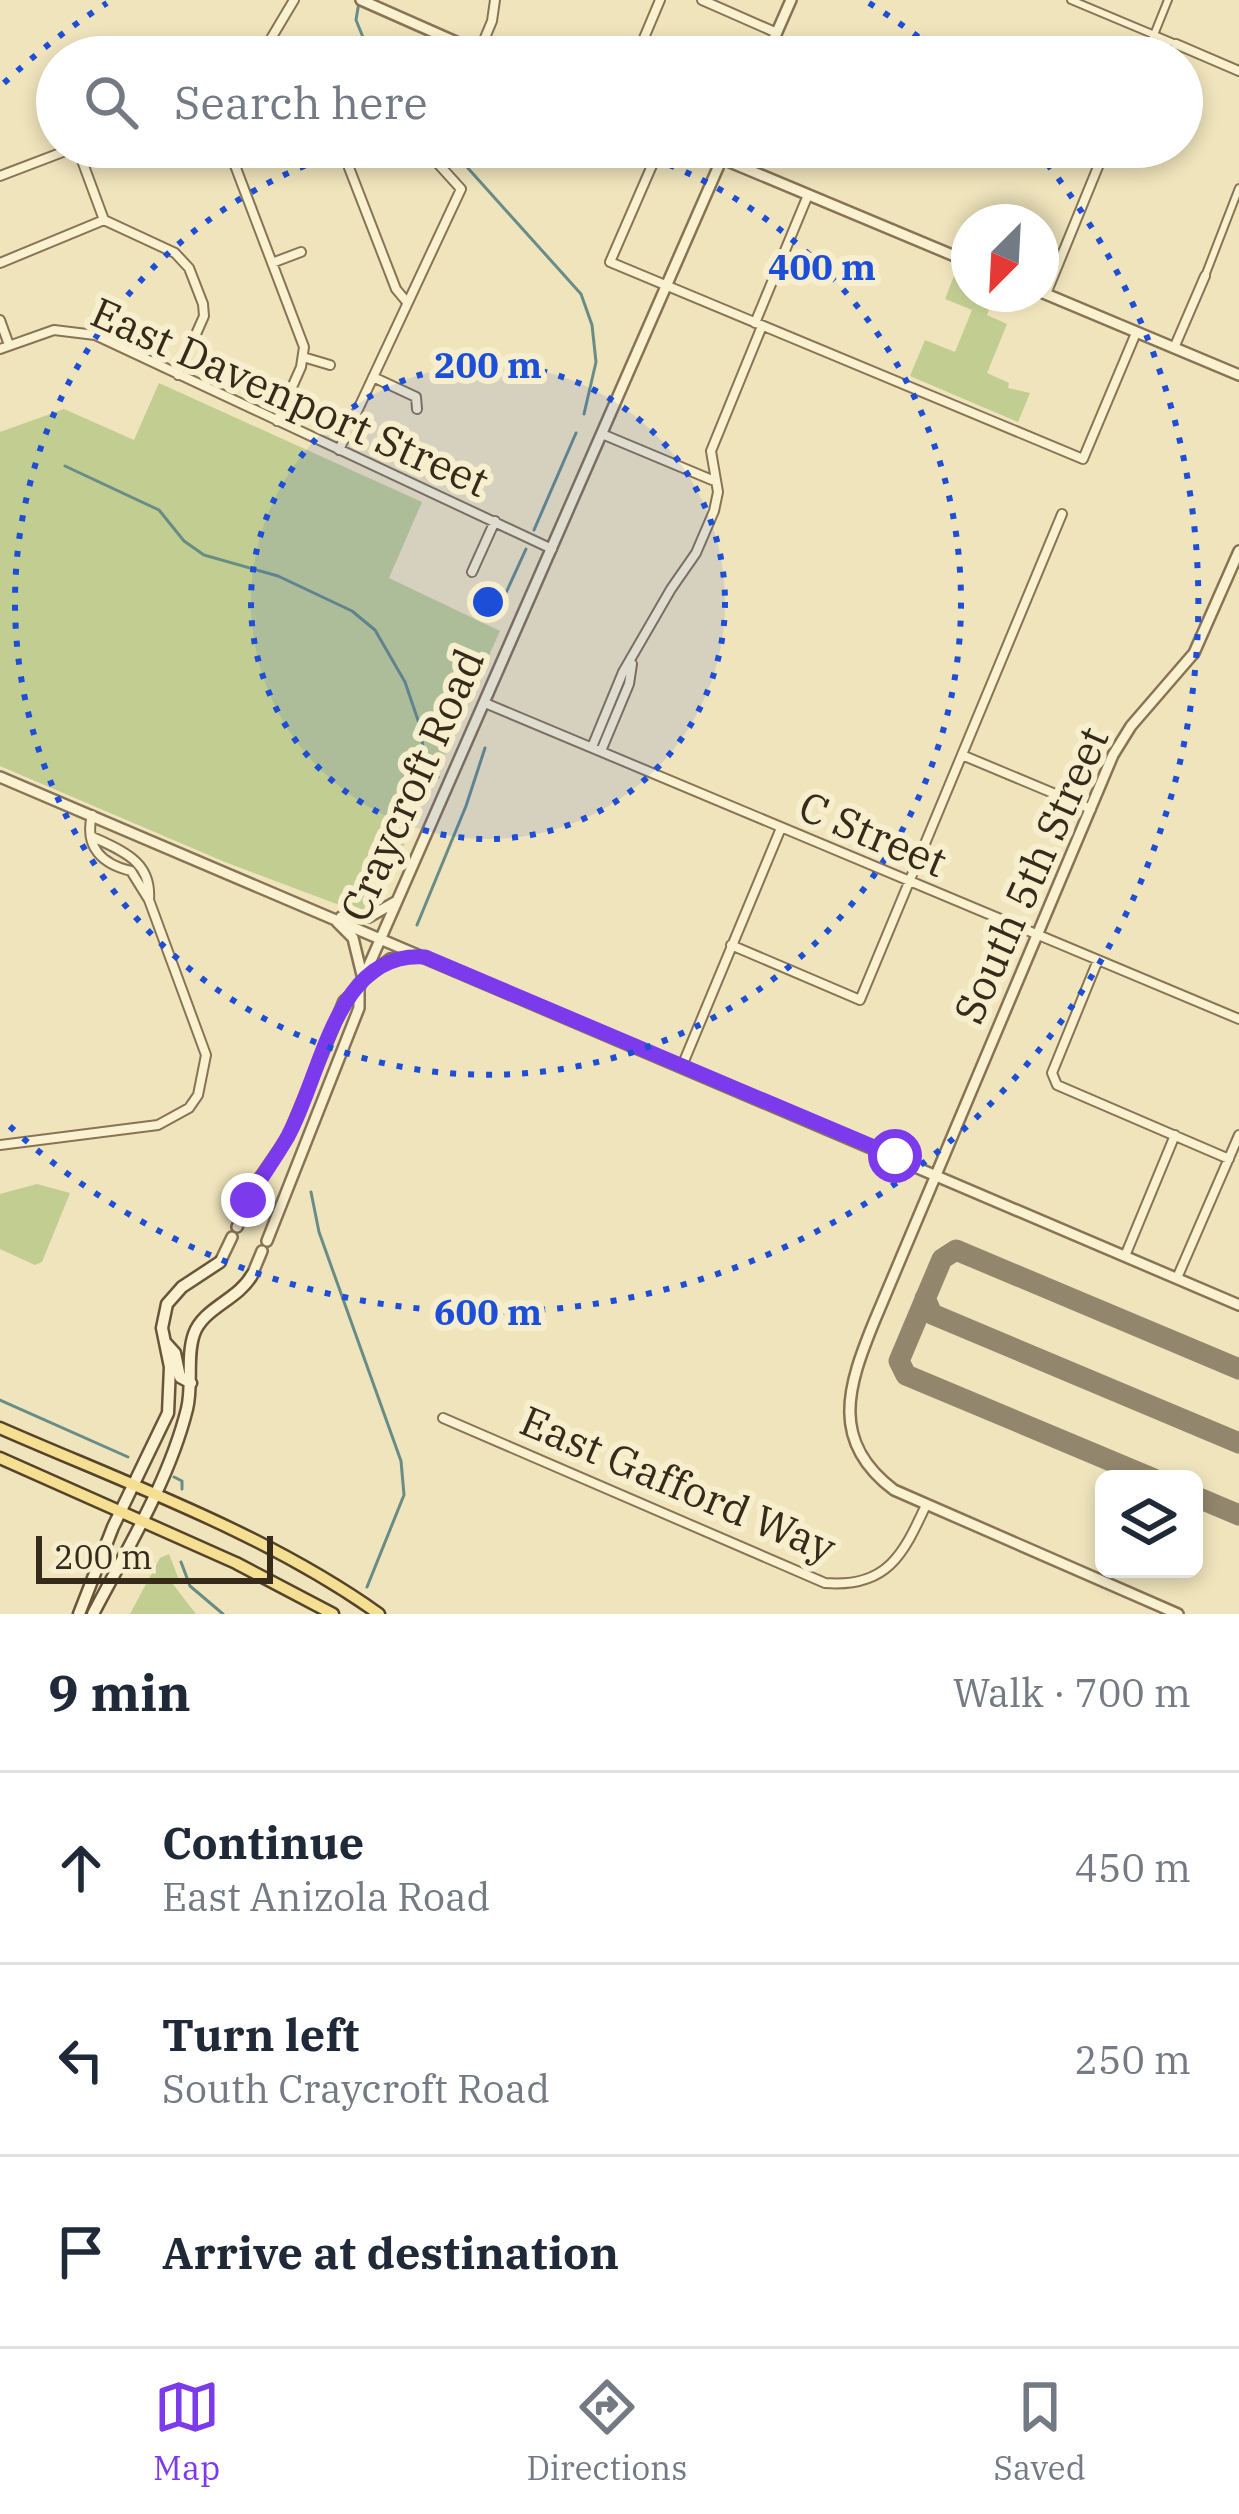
<!DOCTYPE html>
<meta charset="utf-8">
<style>
body{margin:0;font-family:"IBM Plex Serif",serif;background:#f6f6f7;color:#1f2937}
.controls{position:absolute;right:36px;bottom:36px;display:grid;overflow:hidden;border-radius:18px;box-shadow:0 6px 18px #0003}
.controls button{width:108px;height:108px;display:grid;place-items:center;padding:0;border:0;border-bottom:3px solid #e0e1e3;background:#fff;color:#1f2937;font:60px sans-serif}
.compass{position:absolute;left:951px;top:204px;width:108px;height:108px;border-radius:50%;background:#fff;box-shadow:0 6px 18px #0003;rotate:204deg}
.scale{position:absolute;left:36px;bottom:30px;width:237px;box-sizing:border-box;padding-left:12px;border:6px solid #362a1b;border-top:0;font-size:33px;line-height:42px;white-space:nowrap;color:#362a1b;-webkit-text-stroke:9px #f6eecc;paint-order:stroke}
.stop{position:absolute;width:36px;height:36px;margin:-27px;border:9px solid #7c3aed;border-radius:50%;background:#fff}
.stop.end{background:#7c3aed;border-color:#fff;box-shadow:0 3px 12px #0008}
.list{margin:0;padding:0;list-style:none}
h2{display:flex;justify-content:space-between;align-items:center;height:156px;margin:0;padding:0 48px;font-size:51px}
h2 small{font-size:39px;font-weight:400;color:#747a83}
.list li{display:grid;grid-template-columns:78px 1fr auto;gap:36px;align-items:center;box-sizing:border-box;height:192px;padding:0 48px;border-top:3px solid #e0e1e3}
.list b{display:block;font-size:45px;white-space:nowrap}
.list p{margin:0;font-size:39px;white-space:nowrap;color:#747a83}
.list em{font-size:39px;font-style:normal;color:#747a83}
.icon{flex:none;width:66px;height:66px;fill:none;stroke:currentColor;stroke-width:2;stroke-linecap:round;stroke-linejoin:round}
.map{position:relative;flex:none;width:1239px;height:1614px;overflow:hidden}
.search{position:absolute;background:#fff;box-shadow:0 6px 18px #0003;left:36px;right:36px;top:36px;height:132px;display:flex;align-items:center;gap:30px;box-sizing:border-box;padding:0 42px;border-radius:66px;color:#747a83;font-size:45px}
.sheet{height:732px;background:#fff}
nav{display:flex;justify-content:space-around;align-items:center;box-sizing:border-box;height:168px;border-top:3px solid #e0e1e3;background:#fff;font-size:33px;color:#747a83}
nav a{display:grid;justify-items:center;gap:6px}
nav .on{color:#7c3aed}
.map>svg:first-child{display:block}
.green{fill:#c1cd91}
.lines{fill:none;stroke-linecap:round;stroke-linejoin:round}
.stream{stroke:#688d87;stroke-width:3}
.taxiway{stroke:#92876c;stroke-width:21}
.pedestrian-casing{stroke:#877455;stroke-width:10}
.minor-casing{stroke:#877455;stroke-width:12}
.tertiary-casing{stroke:#877455;stroke-width:14}
.secondary-casing{stroke:#695539;stroke-width:15}
.primary-casing{stroke:#54422a;stroke-width:15}
.pedestrian{stroke:#faf1d0;stroke-width:6}
.minor{stroke:#faf1d0;stroke-width:8}
.tertiary{stroke:#faf1d0;stroke-width:9}
.secondary{stroke:#faf1d0;stroke-width:10}
.primary{stroke:#f5df92;stroke-width:10}
.route{stroke:#7c3aed;stroke-width:15}
.ring{fill:none;stroke:#1d4ed8;stroke-width:6;stroke-dasharray:6 12}
.labels{text-anchor:middle;stroke-width:12;stroke-linejoin:round;paint-order:stroke}
.street-label{font-size:42px;fill:#362a1b;stroke:#f6eecc}
.centre{fill:#1d4ed8;stroke:#f6eecc;stroke-width:6}
.ring-label{font-size:36px;text-anchor:middle;font-weight:bold;fill:#1d4ed8;stroke:#f6eecc;stroke-width:12;stroke-linejoin:round;paint-order:stroke}
</style>
<div class="map">
<svg width="1239" height="1614" viewBox="0 0 1239 1614">
<rect width="100%" height="100%" fill="#efe4bc"/>
<path class="green" d="M 957,268 L 969,273 L 969,294 L 995,294 L 987,315 L 1007,324 L 987,373 L 1009,383 L 1008,388 L 1030,393 L 1018,422 L 910,376 L 925,340 L 955,352 L 972,310 L 945,299 Z
M 159,383 L 422,502 L 389,578 L 500,631 L 379,900 L 370,911 L 350,909 L 225,862 L 0,766 L 0,432 L 64,409 L 134,440 Z
M 37,1184 L 70,1193 L 42,1262 L 35,1265 L 0,1249 L 0,1194 Z
M 169,1554 L 179,1580 L 172,1583 L 196,1614 L 130,1614 L 160,1558 Z"/>
<g class="lines">
<path class="stream" d="M 359,2 L 356,20 L 371,57
M 449,147 L 581,294 L 592,325 L 596,362 L 584,414
M 65,466 L 159,510 L 184,541 L 204,555 L 278,576 L 352,611 L 375,630 L 405,682 L 421,729 L 423,748 L 438,777
M 534,530 L 576,433
M 494,619 L 526,549
M 417,925 L 466,806 L 485,748
M 311,1192 L 319,1232 L 401,1461 L 404,1495 L 367,1587
M 0,1400 L 128,1457
M 174,1477 L 182,1481 L 182,1489
M 181,1562 L 190,1586 L 223,1614"/>
<path class="taxiway" d="M 925,1298 L 932,1314 L 1239,1443
M 1154,1479 L 906,1375 L 899,1361 L 942,1259 L 956,1250 L 1239,1369
M 1194,1496 L 1239,1515"/>
<g class="pedestrian-casing">
<path id="pedestrian" d="M 1071,0 L 1176,44
M 1145,57 L 1168,0
M 1205,276 L 1239,188"/>
</g>
<g class="minor-casing">
<path id="minor" d="M 702,0 L 777,33
M 1176,44 L 1239,71
M 479,52 L 492,21 L 495,0
M 260,57 L 294,0
M 636,57 L 660,0
M 77,147 L 104,220 L 175,253 L 189,268 L 203,304 L 204,316 L 178,375
M 228,147 L 304,347 L 301,367 L 277,421
M 341,147 L 396,289 L 406,301
M 660,147 L 610,262 L 1083,459 L 1136,333
M 1094,147 L 1102,157
M 1102,157 L 1117,156 L 1124,147
M 232,159 L 259,149
M 0,176 L 76,147
M 0,263 L 104,220
M 272,263 L 301,252
M 1046,294 L 1102,157
M 0,320 L 9,345
M 755,323 L 808,195
M 1174,348 L 1205,276
M 0,349 L 54,330 L 95,335 L 552,549
M 303,357 L 330,365
M 373,377 L 416,397 L 417,409
M 602,434 L 712,480
M 339,450 L 461,189 L 423,147
M 472,572 L 495,521
M 485,703 L 1239,1019
M 592,747 L 623,672 L 671,589 L 696,553 L 714,511 L 718,492 L 711,451 L 762,326
M 601,751 L 629,684 L 632,664
M 962,755 L 1091,809
M 91,836 C 121,851 152,860 149,900 L 131,871 C 102,864 84,847 92,815
M 731,945 L 860,1000 L 1062,514
M 1098,960 L 1052,1073 L 1057,1085 L 1229,1159
M 682,1066 L 781,828
M 0,1145 L 158,1125 L 189,1108 L 198,1095 L 206,1055 L 149,900
M 1125,1256 L 1175,1135
M 1177,1278 L 1239,1135
M 443,1418 L 825,1583 C 887,1588 903,1555 926,1505"/>
</g>
<g class="tertiary-casing">
<path id="tertiary" d="M 361,0 L 490,57
M 766,57 L 791,0
M 694,147 L 969,262
M 1041,292 L 1239,375
M 0,777 L 1239,1305
M 341,917 L 369,917 L 397,901
M 337,922 L 353,938 L 362,975
M 366,978 L 390,959 L 414,956
M 237,1227 L 259,1179 L 288,1137 L 344,1001 L 359,988
M 267,1241 L 359,1008 L 359,988 L 727,147
M 220,1262 L 232,1237
M 252,1275 L 262,1251
M 1178,1614 L 894,1490 C 829,1441 848,1386 874,1322 L 1113,755 L 1131,726 L 1194,653 L 1239,551"/>
</g>
<g class="secondary-casing">
<path id="secondary" d="M 166,1343 L 175,1353 L 180,1377 L 191,1383
M 79,1614 L 113,1527 L 168,1413 L 170,1367 L 162,1328 L 167,1304 L 182,1287 L 220,1262
M 93,1614 C 127,1549 169,1481 187,1409 C 193,1385 186,1357 194,1334 C 203,1308 238,1300 252,1275"/>
</g>
<g class="primary-casing">
<path id="primary" d="M 0,1428 C 128,1484 265,1533 379,1614
M 0,1458 L 236,1563 L 333,1614"/>
</g>
<use href="#pedestrian" class="pedestrian"/>
<use href="#minor" class="minor"/>
<use href="#tertiary" class="tertiary"/>
<use href="#secondary" class="secondary"/>
<use href="#primary" class="primary"/>
</g>
<g class="lines">
<path class="route" d="M 248,1200 C 260,1178 276,1158 288,1136 C 322,1075 335,950 425,957 L 895,1156"/>
</g>
<circle cx="488" cy="602" r="237" fill="#1d4ed8" fill-opacity=".12"/>
<g class="ring">
<circle cx="488" cy="602" r="237"/>
<path d="M618 147A473 473 0 1 1 358 147"/>
<path d="M4 83A710 710 0 0 1 107 3M869 3A710 710 0 0 1 940 54M1036 150A710 710 0 0 1 4 1121"/>
</g>
<g class="labels">
<g class="street-label">
<text transform="translate(290 397) rotate(24)" y="15">East Davenport Street</text>
<text transform="translate(412 785) rotate(-66)" y="15">Craycroft Road</text>
<text transform="translate(873 834) rotate(23)" y="15">C Street</text>
<text transform="translate(1031 875) rotate(-66)" y="15">South 5th Street</text>
<text transform="translate(678 1484) rotate(23)" y="15">East Gafford Way</text>
</g>
</g>
<circle cx="488" cy="602" r="18" class="centre"/>
<g class="ring-label">
<text x="822" y="280">400 m</text>
<text x="488" y="378">200 m</text>
<text x="488" y="1325">600 m</text>
</g>
</svg>
<div class="controls">
<button><svg class="icon" aria-label="layers" viewBox="0 0 24 24"><path d="M12 4l9 5-9 5-9-5zM3 14l9 5 9-5"/></svg></button>
</div>
<svg class="compass" viewBox="-18 -18 36 36"><path d="M0-13l5 13h-10z" fill="#e53935"/><path d="M0 13l5-13h-10z" fill="#747a83"/></svg>
<div class="scale">200 m</div>
<div class="stop" style="left:895px;top:1156px"></div>
<div class="stop end" style="left:248px;top:1200px"></div>
<div class="search"><svg class="icon" aria-label="search" viewBox="0 0 24 24"><circle cx="10" cy="10" r="6"/><path d="M15 15l6 6"/></svg>Search here</div>
</div>
<section class="sheet">
<h2>9 min<small>Walk · 700 m</small></h2>
<ul class="list">
<li><svg class="icon" aria-label="ahead" viewBox="0 0 24 24"><path d="M12 20V5M6 11l6-6 6 6"/></svg><div><b>Continue</b><p>East Anizola Road</p></div><em>450 m</em></li>
<li><svg class="icon" aria-label="left" viewBox="0 0 24 24"><path d="M17 20v-9H6M10 6l-5 5 5 5"/></svg><div><b>Turn left</b><p>South Craycroft Road</p></div><em>250 m</em></li>
<li><svg class="icon" aria-label="arrive" viewBox="0 0 24 24"><path d="M6 21V4h12l-3 4 3 4H6"/></svg><div><b>Arrive at destination</b></div></li>
</ul>
</section>
<nav>
<a class="on"><svg class="icon" aria-label="map" viewBox="0 0 24 24"><path d="M3 6l6-2 6 2 6-2v14l-6 2-6-2-6 2zM9 4v14M15 6v14"/></svg>Map</a>
<a><svg class="icon" aria-label="directions" viewBox="0 0 24 24"><path d="M12 3l9 9-9 9-9-9zM9 14v-3h6M13 9l2 2-2 2"/></svg>Directions</a>
<a><svg class="icon" aria-label="saved" viewBox="0 0 24 24"><path d="M7 4h10v16l-5-4-5 4z"/></svg>Saved</a>
</nav>
